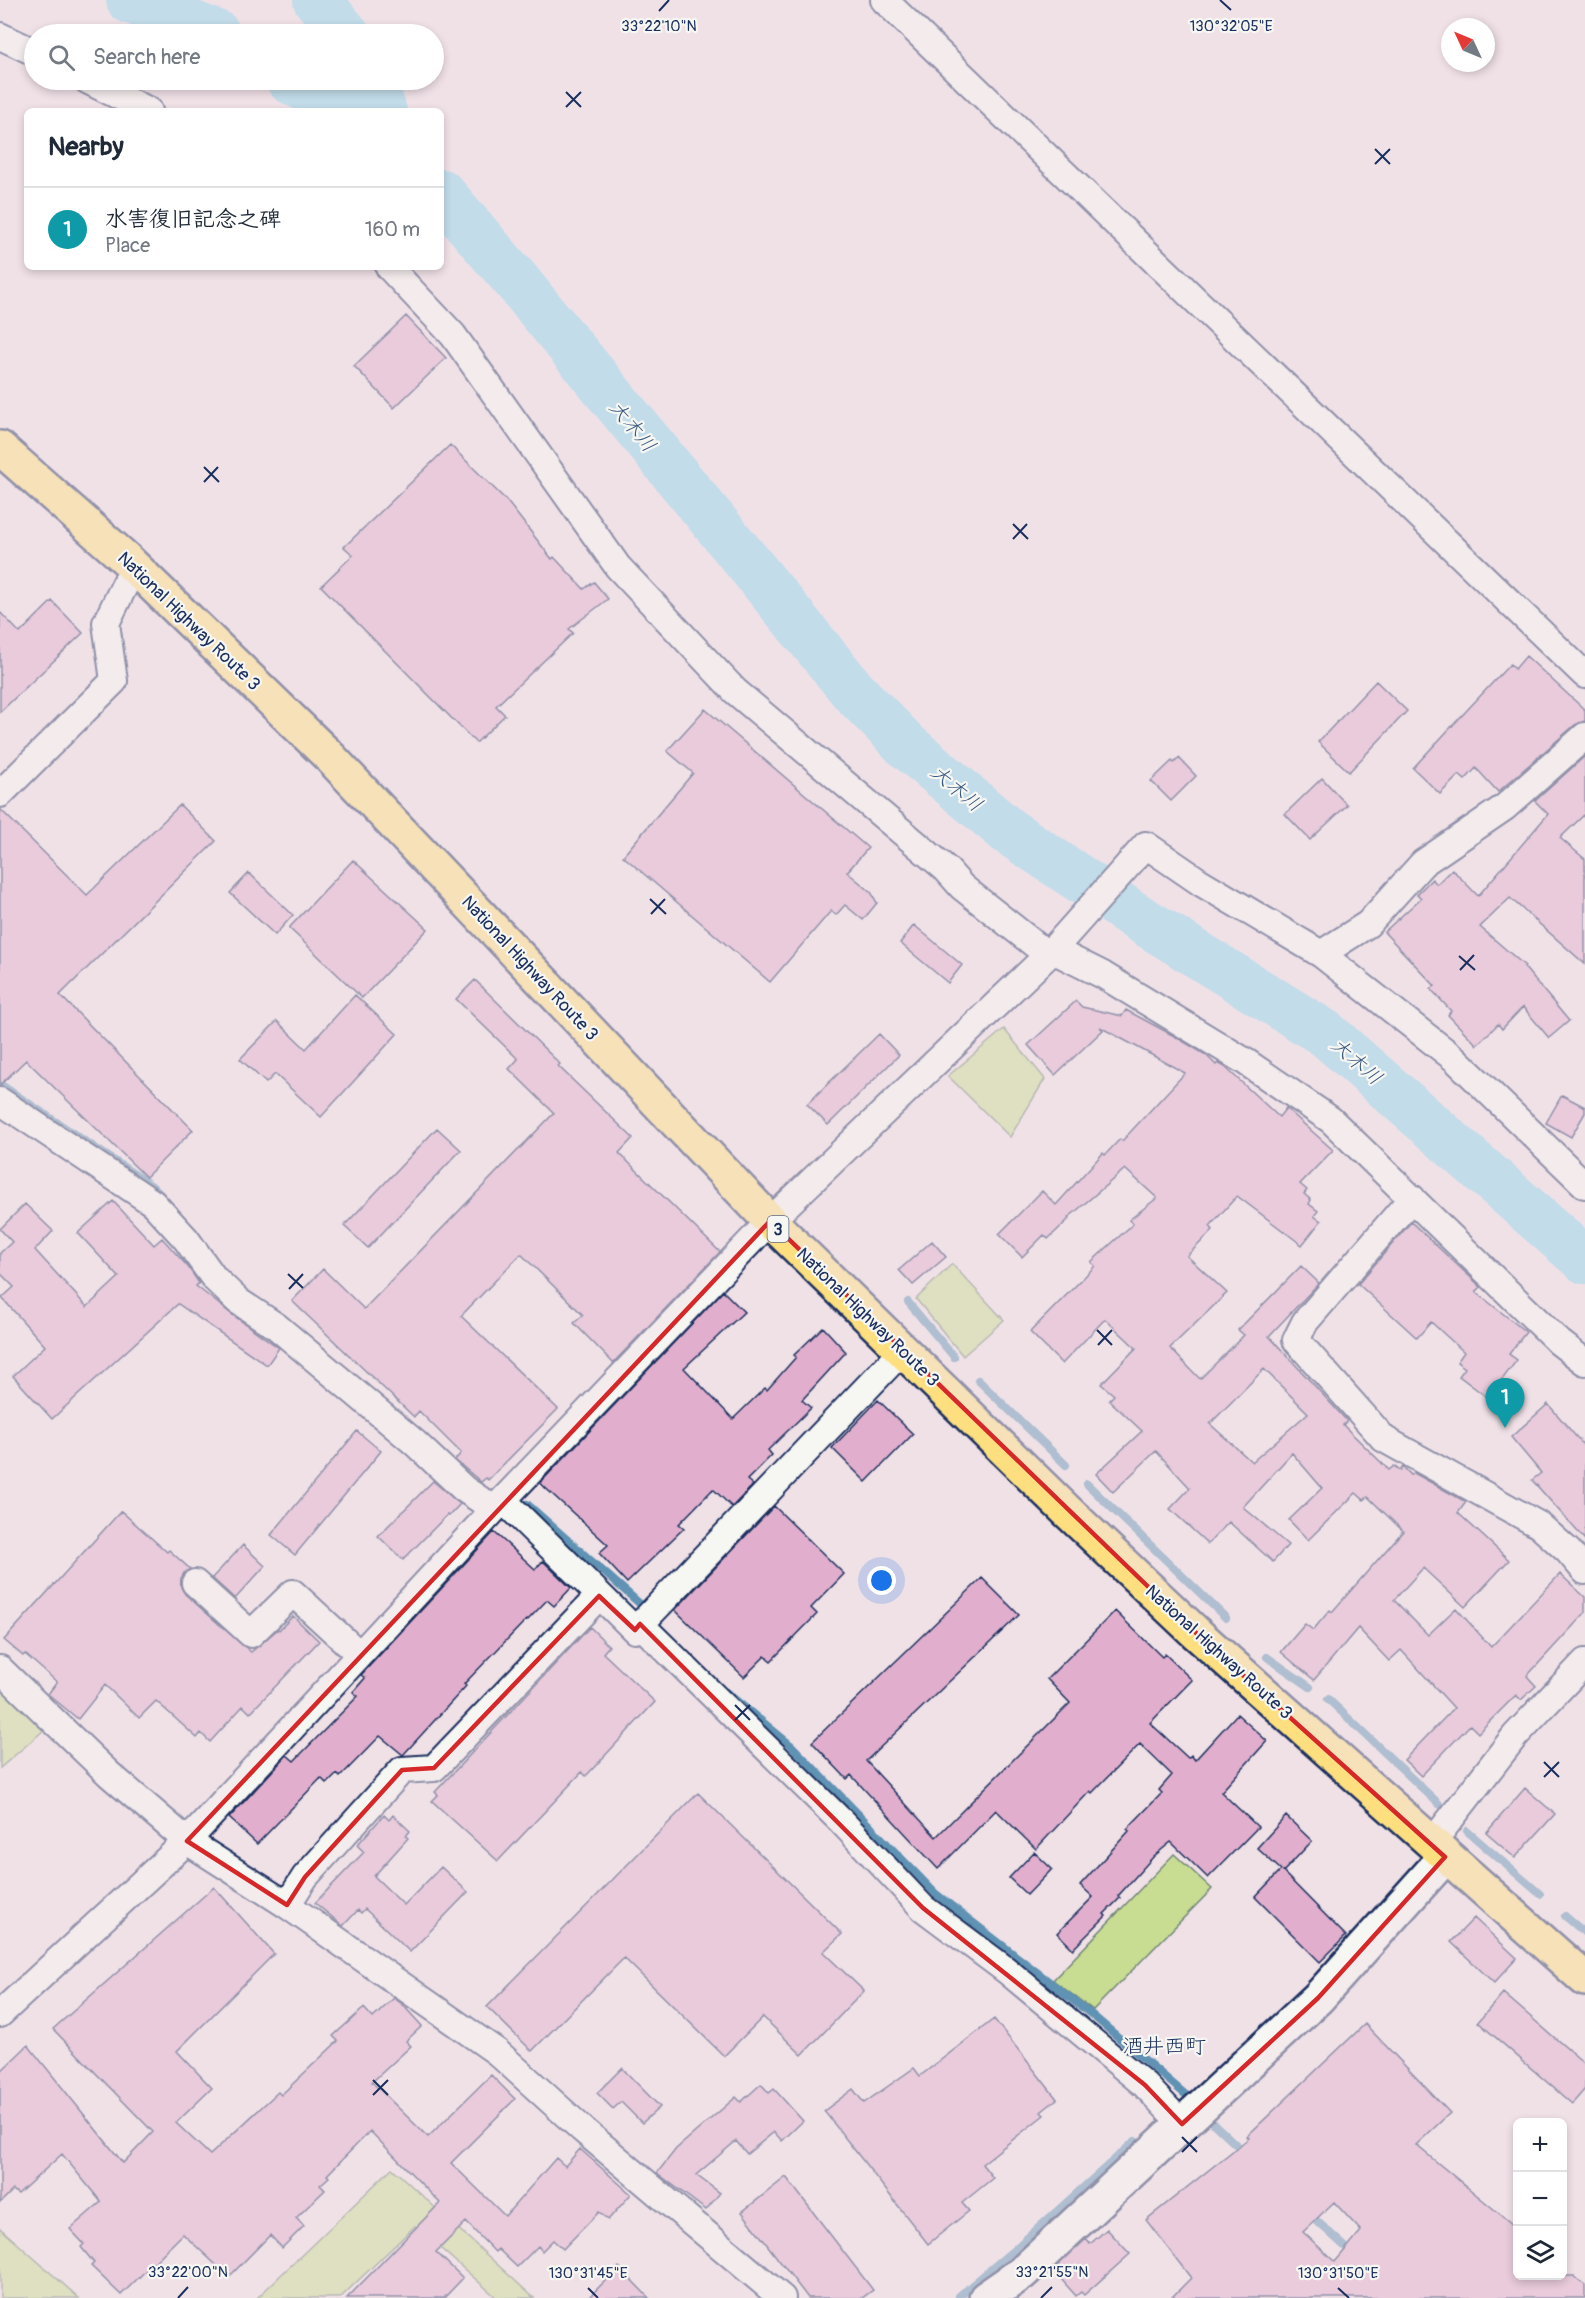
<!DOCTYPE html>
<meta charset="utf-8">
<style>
body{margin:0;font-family:Pangolin,"Klee One",sans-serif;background:#f6f6f7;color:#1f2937}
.controls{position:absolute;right:18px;bottom:18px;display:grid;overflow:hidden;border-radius:9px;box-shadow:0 3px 9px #0003}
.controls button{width:54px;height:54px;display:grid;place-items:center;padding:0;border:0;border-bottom:2px solid #e0e1e3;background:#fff;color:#1f2937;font:30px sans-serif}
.compass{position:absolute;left:1441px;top:18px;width:54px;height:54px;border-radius:50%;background:#fff;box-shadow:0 3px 9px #0003;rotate:314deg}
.you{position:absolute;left:882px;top:1581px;width:21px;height:21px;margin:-15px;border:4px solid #fff;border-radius:50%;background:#1a73e8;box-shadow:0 0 0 9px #1a73e833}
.badge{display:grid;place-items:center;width:39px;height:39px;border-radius:50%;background:#7c3aed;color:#fff;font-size:20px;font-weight:700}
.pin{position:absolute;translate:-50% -50px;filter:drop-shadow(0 2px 3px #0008)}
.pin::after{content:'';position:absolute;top:32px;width:21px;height:18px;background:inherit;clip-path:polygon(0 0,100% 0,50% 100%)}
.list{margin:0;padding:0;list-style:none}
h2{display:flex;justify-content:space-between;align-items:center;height:78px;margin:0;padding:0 24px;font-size:26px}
h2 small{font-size:20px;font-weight:400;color:#747a83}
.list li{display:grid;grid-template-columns:39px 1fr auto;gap:18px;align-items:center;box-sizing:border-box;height:84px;padding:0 24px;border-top:2px solid #e0e1e3}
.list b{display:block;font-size:22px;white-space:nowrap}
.list p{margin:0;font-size:20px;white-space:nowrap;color:#747a83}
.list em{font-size:20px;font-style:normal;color:#747a83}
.icon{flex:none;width:33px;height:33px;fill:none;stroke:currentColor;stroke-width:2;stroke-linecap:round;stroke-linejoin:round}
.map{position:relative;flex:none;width:1585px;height:2298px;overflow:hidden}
.search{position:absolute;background:#fff;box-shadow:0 3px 9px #0003;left:24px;top:24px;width:420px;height:66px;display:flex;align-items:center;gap:15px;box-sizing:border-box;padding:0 21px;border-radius:33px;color:#747a83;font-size:22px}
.panel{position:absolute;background:#fff;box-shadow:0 3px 9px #0003;left:24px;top:108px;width:420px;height:162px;border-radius:9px}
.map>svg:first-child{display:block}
.green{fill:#c8dd92;stroke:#728678;stroke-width:1.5}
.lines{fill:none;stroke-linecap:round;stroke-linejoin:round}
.stream{stroke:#5e92b3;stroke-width:8}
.river{stroke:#8ad4eb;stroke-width:48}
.building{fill:#e1afcd;stroke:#1b2f5e;stroke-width:1.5;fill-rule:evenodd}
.minor-casing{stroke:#1b2f5e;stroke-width:30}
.tertiary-casing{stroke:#1b2f5e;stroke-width:38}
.trunk-casing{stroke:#1b2f5e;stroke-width:38}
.minor{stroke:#f6f6f2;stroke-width:26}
.tertiary{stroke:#f6f6f2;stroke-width:33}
.trunk{stroke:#fddf80;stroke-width:33}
.marked{fill:none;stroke:#d62828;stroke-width:4.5;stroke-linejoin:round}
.ticks{fill:none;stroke:#1b2f5e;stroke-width:2}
.labels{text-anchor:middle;stroke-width:4.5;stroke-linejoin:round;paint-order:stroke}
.shield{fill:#f6f6f2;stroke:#5d6b8a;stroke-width:1.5}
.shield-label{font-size:16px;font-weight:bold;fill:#1b2f5e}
.street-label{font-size:18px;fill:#1b2f5e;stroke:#f6f6f2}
.water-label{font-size:20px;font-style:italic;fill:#375881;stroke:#f6f6f2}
.quarter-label{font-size:21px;fill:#1b2f5e;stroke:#f6f6f2}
.ticks-label{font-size:15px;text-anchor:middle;fill:#1b2f5e;stroke:#f6f6f2;stroke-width:4.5;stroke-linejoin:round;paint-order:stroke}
</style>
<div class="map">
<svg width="1585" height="2298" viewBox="0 0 1585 2298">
<rect width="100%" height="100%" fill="#f0e1e7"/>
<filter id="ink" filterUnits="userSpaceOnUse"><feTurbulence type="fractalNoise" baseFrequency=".0167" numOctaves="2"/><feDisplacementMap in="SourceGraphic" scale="12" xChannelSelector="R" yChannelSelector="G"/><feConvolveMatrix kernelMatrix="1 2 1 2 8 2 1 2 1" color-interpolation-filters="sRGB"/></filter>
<g filter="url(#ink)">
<path class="green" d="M 1004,1029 L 1045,1079 L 1010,1137 L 948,1076 Z
M 952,1264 L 1004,1320 L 963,1356 L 916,1299 Z
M 0,1688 L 44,1730 L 0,1768 Z
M 1174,1854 L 1212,1889 L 1093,2010 L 1053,1980 Z
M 392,2168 L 534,2298 L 497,2298 L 415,2226 L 340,2298 L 257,2298 Z
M 0,2228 L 79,2298 L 0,2298 Z"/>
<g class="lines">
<path class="stream" d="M 0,1084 L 152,1186 L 162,1196
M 908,1302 L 954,1357
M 978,1380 L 1066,1465
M 1087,1484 L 1226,1618
M 527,1504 L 639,1603
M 1267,1657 L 1310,1687
M 726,1692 L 792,1746 L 936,1894 L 1091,2014 L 1186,2095
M 1328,1699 L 1439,1804
M 1467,1831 L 1540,1894
M 1565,1916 L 1585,1933
M 1213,2123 L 1246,2154
M 1307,2212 L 1353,2254
M 959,2296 L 1016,2248 L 1135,2141"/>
<path class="river" d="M 130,0 L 217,34
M 317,0 L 346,34
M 290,80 L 349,111
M 373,80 L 383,111
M 441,193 L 515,279 L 854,692 L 906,745 L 1008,831 L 1134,915 L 1326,1034 L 1585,1260"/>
</g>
<path class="building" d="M 406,316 L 446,358 L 394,408 L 354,366 Z
M 450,445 L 506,500 L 552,559 L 554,557 L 584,589 L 594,582 L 608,599 L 569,629 L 573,633 L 496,706 L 505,715 L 476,743 L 321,586 L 353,555 L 344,547 Z
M 52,601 L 83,633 L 0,712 L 0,612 L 20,633 Z
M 1526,656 L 1585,710 L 1585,721 L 1575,725 L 1498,792 L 1476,768 L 1465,780 L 1459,775 L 1440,794 L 1413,768 L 1510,664 L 1515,669 Z
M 1376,681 L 1407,711 L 1349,772 L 1318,742 Z
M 705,709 L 868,848 L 847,872 L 871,892 L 877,903 L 863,920 L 845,905 L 836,915 L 831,911 L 770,982 L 623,856 L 693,773 L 667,751 Z
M 1585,756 L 1585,814 L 1560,838 L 1585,859 L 1585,964 L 1510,898 L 1480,927 L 1525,966 L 1524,967 L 1569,1021 L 1549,1038 L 1523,1007 L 1502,1029 L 1498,1024 L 1477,1045 L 1448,1015 L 1451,1011 L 1431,989 L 1435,986 L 1384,932 L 1421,898 L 1417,894 L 1432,879 L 1437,884 L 1452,869 L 1478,896 L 1548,814 L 1535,801 Z
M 1179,758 L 1196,776 L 1171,801 L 1151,781 L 1172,761 L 1174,763 Z
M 1322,778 L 1347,805 L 1310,840 L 1285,814 Z
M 180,805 L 216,841 L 60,995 L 193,1130 L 146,1177 L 26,1060 L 0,1085 L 0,809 L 87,895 Z
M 353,860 L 428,929 L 362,998 L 289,928 Z
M 249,873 L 293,915 L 275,935 L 230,893 Z
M 914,925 L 962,965 L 948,983 L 900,943 Z
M 475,980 L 560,1064 L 558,1066 L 633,1138 L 619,1153 L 720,1252 L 613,1363 L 574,1323 L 583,1315 L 521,1254 L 461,1316 L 558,1409 L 488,1480 L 486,1478 L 481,1482 L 455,1460 L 461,1453 L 419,1411 L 414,1417 L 292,1301 L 323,1269 L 364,1309 L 554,1113 L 509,1069 L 518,1059 L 456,999 Z
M 355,995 L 397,1034 L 321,1117 L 275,1074 L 266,1083 L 240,1059 L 277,1021 L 306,1049 Z
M 1076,1001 L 1082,1007 L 1122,1016 L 1126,1010 L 1176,1037 L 1206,1055 L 1216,1065 L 1218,1063 L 1225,1067 L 1279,1117 L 1286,1108 L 1333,1150 L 1300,1184 L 1307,1190 L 1304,1194 L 1311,1200 L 1309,1204 L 1318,1211 L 1314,1216 L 1321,1221 L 1302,1245 L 1237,1196 L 1210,1226 L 1213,1230 L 1187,1256 L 1227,1293 L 1170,1348 L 1200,1379 L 1244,1335 L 1238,1330 L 1301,1266 L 1319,1283 L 1269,1336 L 1347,1421 L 1343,1425 L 1389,1470 L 1394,1466 L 1400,1471 L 1403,1467 L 1411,1475 L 1414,1473 L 1466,1502 L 1458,1513 L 1509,1560 L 1465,1607 L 1423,1568 L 1394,1600 L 1428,1635 L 1456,1608 L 1491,1647 L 1560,1574 L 1585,1597 L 1585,1613 L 1527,1676 L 1536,1686 L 1521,1700 L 1516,1695 L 1478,1733 L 1470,1725 L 1421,1776 L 1404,1760 L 1454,1708 L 1401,1650 L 1389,1661 L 1358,1628 L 1314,1680 L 1281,1652 L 1305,1624 L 1313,1630 L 1330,1610 L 1332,1612 L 1403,1531 L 1368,1497 L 1364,1500 L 1356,1493 L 1308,1540 L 1289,1520 L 1322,1488 L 1292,1453 L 1243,1507 L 1288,1545 L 1273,1562 L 1229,1522 L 1208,1544 L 1170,1509 L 1190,1488 L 1156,1451 L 1113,1492 L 1096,1474 L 1142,1431 L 1109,1400 L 1114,1395 L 1101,1384 L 1136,1348 L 1105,1319 L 1062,1364 L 1030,1332 L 1095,1266 L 1091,1262 L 1133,1224 L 1129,1220 L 1157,1198 L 1125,1169 L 1068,1218 L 1069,1219 L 1048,1239 L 1044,1235 L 1022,1257 L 999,1234 L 1042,1191 L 1056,1205 L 1103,1153 L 1105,1155 L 1120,1139 L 1122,1141 L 1185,1073 L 1100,1027 L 1103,1030 L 1055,1075 L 1028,1045 ZM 1264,1369 L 1308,1413 L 1252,1462 L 1210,1424 Z
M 879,1034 L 899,1055 L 828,1125 L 807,1104 Z
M 1562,1095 L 1585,1107 L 1585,1113 L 1571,1137 L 1546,1123 Z
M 437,1128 L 461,1150 L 368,1248 L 344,1226 Z
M 113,1201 L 154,1245 L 162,1238 L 188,1267 L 199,1283 L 196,1286 L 230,1313 L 279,1348 L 267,1365 L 178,1304 L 52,1419 L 13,1376 L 45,1346 L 2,1298 L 14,1287 L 0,1273 L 0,1253 L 12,1242 L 0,1229 L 25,1204 L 53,1231 L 35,1250 L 87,1307 L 119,1277 L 78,1233 Z
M 1411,1222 L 1481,1287 L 1476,1292 L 1526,1332 L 1509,1354 L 1517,1360 L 1488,1398 L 1459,1376 L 1465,1368 L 1457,1362 L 1464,1352 L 1431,1322 L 1417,1338 L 1358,1284 Z
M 932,1241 L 946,1257 L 913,1285 L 899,1270 Z
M 723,1291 L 744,1312 L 684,1368 L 733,1419 L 765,1388 L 767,1390 L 796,1357 L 794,1355 L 823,1327 L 846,1352 L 802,1400 L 811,1408 L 768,1450 L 772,1455 L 747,1480 L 753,1485 L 732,1507 L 713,1489 L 679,1524 L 684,1528 L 627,1583 L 599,1553 L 608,1545 L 540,1483 Z
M 878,1400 L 913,1434 L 866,1482 L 832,1448 Z
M 1548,1404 L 1585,1447 L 1585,1540 L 1532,1480 L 1541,1473 L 1511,1437 Z
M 357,1431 L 381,1451 L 295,1555 L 271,1535 Z
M 433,1481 L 460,1504 L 449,1516 L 447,1515 L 403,1560 L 378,1536 Z
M 774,1506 L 844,1574 L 811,1608 L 817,1614 L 771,1661 L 765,1656 L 744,1677 L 675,1610 Z
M 121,1511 L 167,1552 L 169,1550 L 190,1569 L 184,1573 L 181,1579 L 181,1587 L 185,1594 L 251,1652 L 278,1629 L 279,1630 L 293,1616 L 319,1641 L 250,1713 L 243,1706 L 210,1742 L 201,1733 L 197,1738 L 156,1701 L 139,1718 L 105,1685 L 78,1719 L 48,1694 L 57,1682 L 25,1654 L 23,1656 L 4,1640 Z
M 494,1532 L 535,1569 L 543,1561 L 571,1588 L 554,1606 L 547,1600 L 527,1621 L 526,1620 L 464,1684 L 466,1686 L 403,1755 L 380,1736 L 340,1777 L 337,1774 L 327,1784 L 321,1778 L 257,1844 L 229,1818 L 287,1755 L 294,1761 L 358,1696 L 353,1692 L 365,1678 L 361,1675 Z
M 243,1545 L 265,1566 L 235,1599 L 212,1578 Z
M 982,1578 L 1019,1615 L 866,1761 L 936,1837 L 1070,1703 L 1047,1679 L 1115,1611 L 1162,1657 L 1165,1654 L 1192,1680 L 1150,1723 L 1188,1758 L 1191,1755 L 1195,1760 L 1237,1714 L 1267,1741 L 1221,1792 L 1258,1827 L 1208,1878 L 1171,1842 L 1154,1856 L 1118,1896 L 1120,1898 L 1104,1914 L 1106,1916 L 1073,1949 L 1057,1933 L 1093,1897 L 1080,1885 L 1129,1831 L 1127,1829 L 1162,1793 L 1159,1790 L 1172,1775 L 1140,1744 L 1092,1793 L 1090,1791 L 1036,1849 L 996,1810 L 938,1869 L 851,1775 L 847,1779 L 812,1742 Z
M 590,1627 L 609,1646 L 603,1653 L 655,1702 L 586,1776 L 582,1772 L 498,1861 L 432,1801 L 438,1795 L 435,1792 Z
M 1525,1788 L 1555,1814 L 1515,1858 L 1486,1833 Z
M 698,1793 L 842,1934 L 823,1952 L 864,1991 L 802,2055 L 763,2017 L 724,2056 L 624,1958 L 532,2051 L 487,2007 Z
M 384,1815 L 389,1820 L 393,1815 L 410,1831 L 406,1836 L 408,1838 L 374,1876 L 404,1905 L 441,1867 L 468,1892 L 410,1952 L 365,1909 L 361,1913 L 358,1910 L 343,1926 L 315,1903 L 364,1852 L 357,1845 Z
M 1286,1816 L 1312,1841 L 1283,1872 L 1346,1936 L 1320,1962 L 1255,1897 L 1281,1870 L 1257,1848 Z
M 1034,1852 L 1052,1869 L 1027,1895 L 1009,1878 Z
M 214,1887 L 274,1954 L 177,2051 L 212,2088 L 176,2123 L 210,2155 L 278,2092 L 281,2095 L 338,2041 L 333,2036 L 364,2008 L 373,2018 L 394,1998 L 402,2004 L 422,2026 L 406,2041 L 411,2046 L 372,2082 L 428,2137 L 491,2075 L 515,2099 L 451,2163 L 505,2216 L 556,2158 L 565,2166 L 580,2149 L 631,2194 L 608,2220 L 599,2212 L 563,2249 L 553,2240 L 542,2251 L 538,2246 L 517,2267 L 498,2249 L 495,2252 L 466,2222 L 436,2252 L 463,2278 L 444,2298 L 347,2298 L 440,2203 L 370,2131 L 327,2175 L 329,2177 L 320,2185 L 325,2190 L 296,2218 L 304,2226 L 282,2248 L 270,2235 L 229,2277 L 183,2234 L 121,2295 L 91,2266 L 94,2263 L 81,2247 L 84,2244 L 70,2229 L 101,2202 L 62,2154 L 18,2194 L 13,2190 L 0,2203 L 0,2072 L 28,2045 L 123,2163 L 153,2132 L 53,2029 Z
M 1474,1918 L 1517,1958 L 1494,1983 L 1451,1942 Z
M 1503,1993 L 1585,2064 L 1585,2089 L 1572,2104 L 1478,2022 Z
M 994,2019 L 1057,2099 L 1041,2112 L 1044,2115 L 982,2164 L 993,2178 L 962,2203 L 969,2211 L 928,2244 L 824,2111 L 853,2089 L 864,2103 L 914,2068 L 920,2076 Z
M 1365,2024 L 1450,2113 L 1416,2145 L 1518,2229 L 1518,2276 L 1574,2276 L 1585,2285 L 1585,2298 L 1171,2298 L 1191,2278 L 1146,2220 L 1249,2138 L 1247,2136 ZM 1334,2202 L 1361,2231 L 1335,2262 L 1303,2232 Z
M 622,2068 L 660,2107 L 642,2123 L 621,2102 L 613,2109 L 597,2093 Z
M 761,2084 L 769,2093 L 774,2089 L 803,2121 L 782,2141 L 774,2132 L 747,2154 L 736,2141 L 696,2175 L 720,2193 L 706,2210 L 657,2173 L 676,2149 L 736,2097 L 741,2102 Z
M 786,2177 L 873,2290 L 862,2298 L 808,2298 L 742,2212 Z
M 1107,2229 L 1130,2254 L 1084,2295 L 1081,2292 L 1076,2296 L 1053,2270 L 1086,2239 L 1090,2244 Z
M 619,2267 L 649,2298 L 588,2298 Z"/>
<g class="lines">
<g class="minor-casing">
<path id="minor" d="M 884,0 L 1585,675
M 0,36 L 34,52
M 87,80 L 149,111
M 389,267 L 453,335 L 618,567 L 735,691 L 946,869 L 962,887 L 1048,955
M 0,794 L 114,681 L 106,623 L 134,566
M 1053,950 L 1103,975 L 1246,1062 L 1331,1120 L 1559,1342 L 1585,1362
M 1321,954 L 1368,924 L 1423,863 L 1505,807 L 1585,736
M 0,1101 L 153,1203 L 186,1239 L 214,1278 L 238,1301 L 276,1326 L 415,1443 L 464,1489 L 494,1509
M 1412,1198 L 1305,1322 L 1296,1340 L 1384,1439 L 1539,1525 L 1568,1551 L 1585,1571
M 503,1500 L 635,1630 L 902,1351
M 195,1583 L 251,1634 L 293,1593 L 359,1654
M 640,1624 L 842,1822 L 923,1908 L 1006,1970 L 1145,2085 L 1182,2124
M 0,1669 L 109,1774 L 187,1841 L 287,1905 L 497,2052 L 582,2129 L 782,2298
M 1431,1844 L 1515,1736 L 1585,1662
M 287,1905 L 305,1877 L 402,1770 L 434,1768 L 599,1596
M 0,2014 L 187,1841 L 503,1500 L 770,1221 L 1048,955 L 1146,845 L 1200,882 L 1321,954 L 1455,1059 L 1585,1185"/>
</g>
<g class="tertiary-casing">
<path id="tertiary" d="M 986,2298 L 1022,2273 L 1318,1998 L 1445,1857"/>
</g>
<g class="trunk-casing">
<path id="trunk" d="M 0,448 L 126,559 L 329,756 L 770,1221 L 1067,1511 L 1195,1632 L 1585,1979"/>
</g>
<use href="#minor" class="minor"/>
<use href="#tertiary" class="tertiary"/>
<use href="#trunk" class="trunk"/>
</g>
</g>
<path d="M0 0H1585V2298H0ZM 770,1221 L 1195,1632 L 1445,1857 L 1318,1998 L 1182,2124 L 1145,2085 L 923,1908 L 640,1624 L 635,1630 L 599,1596 L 434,1768 L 402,1770 L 305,1877 L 287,1905 L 187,1841 Z" fill="#f0e1e7" fill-opacity=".55" fill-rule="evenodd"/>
<path class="marked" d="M 770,1221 L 1195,1632 L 1445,1857 L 1318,1998 L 1182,2124 L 1145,2085 L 923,1908 L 640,1624 L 635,1630 L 599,1596 L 434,1768 L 402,1770 L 305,1877 L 287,1905 L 187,1841 Z"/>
<path class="ticks" d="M 1220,0 L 1231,10M 659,11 L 669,0M 566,92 L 581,107M 566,107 L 581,92M 1375,149 L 1390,164M 1375,164 L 1390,149M 204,467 L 219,482M 204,482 L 218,467M 1013,524 L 1028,539M 1013,539 L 1027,524M 650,899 L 666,914M 651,914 L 665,899M 1459,956 L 1475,970M 1460,970 L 1474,955M 288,1274 L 303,1288M 289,1289 L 303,1274M 1097,1330 L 1112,1345M 1098,1345 L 1112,1330M 735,1705 L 750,1720M 735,1720 L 750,1705M 1544,1762 L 1559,1777M 1544,1777 L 1559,1762M 373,2080 L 388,2095M 373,2095 L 388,2080M 1182,2137 L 1197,2152M 1182,2152 L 1197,2137M 588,2288 L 598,2298M 1338,2288 L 1349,2298M 178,2298 L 188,2287M 1041,2298 L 1052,2287"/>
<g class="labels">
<rect class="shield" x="767.5" y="1216" width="21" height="26" rx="4.5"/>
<g class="shield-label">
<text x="778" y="1235">3</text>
</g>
<g class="street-label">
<text transform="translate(189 621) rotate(44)" y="6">National Highway Route 3</text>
<text transform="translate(530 968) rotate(47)" y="6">National Highway Route 3</text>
<text transform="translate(868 1317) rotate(44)" y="6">National Highway Route 3</text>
<text transform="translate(1219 1652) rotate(42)" y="6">National Highway Route 3</text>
</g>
<g class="water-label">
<text transform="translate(633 426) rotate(50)" y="7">大木川</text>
<text transform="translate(957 788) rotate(40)" y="7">大木川</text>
<text transform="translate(1357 1061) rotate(41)" y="7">大木川</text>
</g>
<g class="quarter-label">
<text x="1164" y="2053">酒井西町</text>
</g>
</g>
<g class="ticks-label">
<text x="1231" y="31">130°32'05"E</text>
<text x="659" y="31">33°22'10"N</text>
<text x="188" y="2277">33°22'00"N</text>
<text x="1052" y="2277">33°21'55"N</text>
<text x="588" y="2278">130°31'45"E</text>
<text x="1338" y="2278">130°31'50"E</text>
</g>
</svg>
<div class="controls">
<button>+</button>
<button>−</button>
<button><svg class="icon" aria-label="layers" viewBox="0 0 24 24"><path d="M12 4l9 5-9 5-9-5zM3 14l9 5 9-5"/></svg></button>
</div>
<svg class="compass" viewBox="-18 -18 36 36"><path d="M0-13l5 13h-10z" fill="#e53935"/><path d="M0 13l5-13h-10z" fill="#747a83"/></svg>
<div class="you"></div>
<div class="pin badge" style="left:1505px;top:1428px;background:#0f9aa8">1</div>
<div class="search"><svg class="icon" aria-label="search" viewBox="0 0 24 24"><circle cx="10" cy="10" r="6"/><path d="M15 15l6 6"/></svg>Search here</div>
<section class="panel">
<h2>Nearby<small></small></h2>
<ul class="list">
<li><span class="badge" style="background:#0f9aa8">1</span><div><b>水害復旧記念之碑</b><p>Place</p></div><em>160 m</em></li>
</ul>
</section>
</div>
